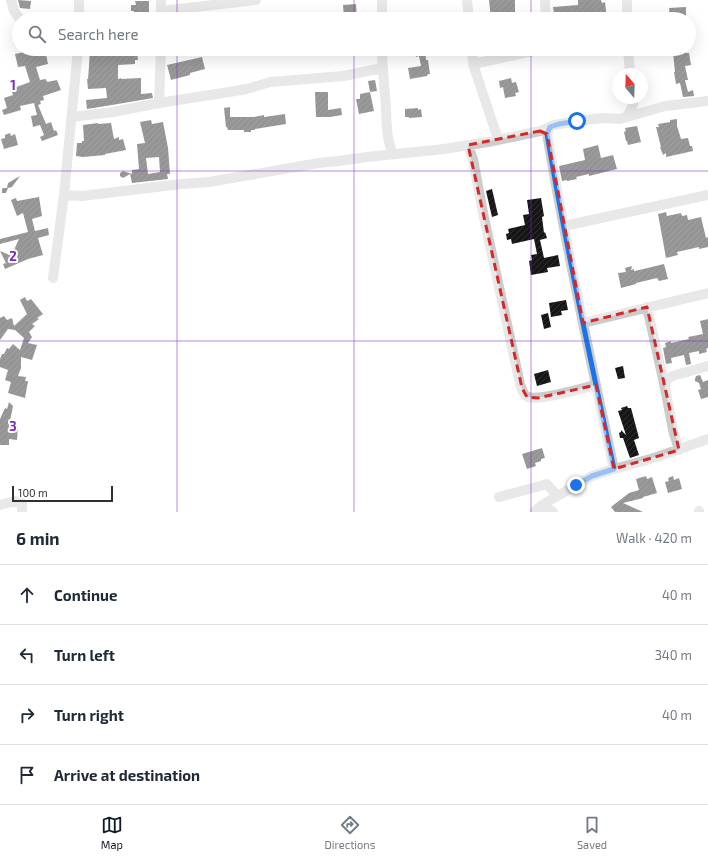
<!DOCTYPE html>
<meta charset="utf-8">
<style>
body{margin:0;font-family:"Exo 2",sans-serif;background:#f6f6f7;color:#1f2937}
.compass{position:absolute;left:612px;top:68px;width:36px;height:36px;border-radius:50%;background:#fff;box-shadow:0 4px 16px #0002;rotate:341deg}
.scale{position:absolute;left:12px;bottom:10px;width:101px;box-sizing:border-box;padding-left:4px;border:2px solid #2f2f2f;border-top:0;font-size:11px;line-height:14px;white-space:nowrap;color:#2f2f2f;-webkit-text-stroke:3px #fff;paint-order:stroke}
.stop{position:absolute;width:12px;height:12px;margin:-9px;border:3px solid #1a73e8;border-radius:50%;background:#fff}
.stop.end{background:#1a73e8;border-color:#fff;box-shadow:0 1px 4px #0008}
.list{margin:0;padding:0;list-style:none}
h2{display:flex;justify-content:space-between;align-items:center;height:52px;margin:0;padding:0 16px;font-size:17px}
h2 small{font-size:13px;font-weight:400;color:#747a83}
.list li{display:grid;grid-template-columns:26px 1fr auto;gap:12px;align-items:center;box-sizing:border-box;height:60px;padding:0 16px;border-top:1px solid #e0e1e3}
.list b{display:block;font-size:15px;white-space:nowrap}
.list em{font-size:13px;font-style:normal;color:#747a83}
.icon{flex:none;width:22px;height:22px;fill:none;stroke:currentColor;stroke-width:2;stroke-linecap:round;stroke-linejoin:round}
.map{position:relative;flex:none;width:708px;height:512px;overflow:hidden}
.search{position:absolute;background:#fff;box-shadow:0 4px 16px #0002;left:12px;right:12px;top:12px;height:44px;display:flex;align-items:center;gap:10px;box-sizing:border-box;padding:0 14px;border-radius:22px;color:#747a83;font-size:15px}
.sheet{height:292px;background:#fff}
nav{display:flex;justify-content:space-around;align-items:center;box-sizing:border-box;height:56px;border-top:1px solid #e0e1e3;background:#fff;font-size:11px;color:#747a83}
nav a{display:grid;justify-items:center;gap:2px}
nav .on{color:#111827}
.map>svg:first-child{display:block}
.building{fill:url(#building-hatch);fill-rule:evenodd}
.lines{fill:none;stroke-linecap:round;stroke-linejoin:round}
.minor{stroke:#ccc;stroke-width:10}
.route{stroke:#1a73e8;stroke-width:5}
.marked{fill:none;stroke:#d62828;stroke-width:3;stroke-dasharray:8 5;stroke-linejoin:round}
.grid{fill:none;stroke:#7b2cbf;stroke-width:1;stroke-opacity:0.55}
.grid-label{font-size:13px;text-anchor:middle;font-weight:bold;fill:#7b2cbf;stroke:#fff;stroke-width:4;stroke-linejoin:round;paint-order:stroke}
</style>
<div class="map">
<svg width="708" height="512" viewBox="0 0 708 512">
<defs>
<pattern id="building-hatch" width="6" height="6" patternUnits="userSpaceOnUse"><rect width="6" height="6" fill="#161616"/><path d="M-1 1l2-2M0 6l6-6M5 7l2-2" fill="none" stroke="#303030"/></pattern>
</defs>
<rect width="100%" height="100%" fill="#fff"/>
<path class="building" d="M 18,0 L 31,1 L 30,9 L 20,8 Z
M 489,0 L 515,0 L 515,14 L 503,15 L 503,19 L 491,19 Z
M 578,0 L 601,0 L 602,3 L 605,2 L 607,19 L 560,19 L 559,14 L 554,14 L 553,7 L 578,5 Z
M 135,1 L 149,1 L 149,18 L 134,19 L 134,11 L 131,11 L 131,5 L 136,5 Z
M 356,4 L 357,19 L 344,19 L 343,5 Z
M 686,7 L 686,19 L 670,19 L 669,8 Z
M 97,12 L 110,12 L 110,19 L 97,19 Z
M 38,49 L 45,49 L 48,64 L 36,67 L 40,80 L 46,79 L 47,82 L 57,80 L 61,90 L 43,96 L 44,100 L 40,101 L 41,104 L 38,105 L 46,124 L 51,122 L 54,131 L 56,130 L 58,135 L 42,141 L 40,137 L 44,135 L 40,125 L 33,127 L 31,116 L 37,115 L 34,103 L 20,106 L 21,110 L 4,115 L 2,110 L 7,108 L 4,98 L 13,95 L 11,89 L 30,82 L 25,66 L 18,67 L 15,54 Z
M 90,49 L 118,49 L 118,50 L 135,49 L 135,51 L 137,51 L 138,60 L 135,60 L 135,64 L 118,65 L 118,79 L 121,78 L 121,79 L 141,78 L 141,94 L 152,93 L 153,98 L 112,105 L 87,109 L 86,100 L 107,98 L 106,88 L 88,89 L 87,79 L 88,79 L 89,66 Z
M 414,49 L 425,49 L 426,60 L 428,60 L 430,74 L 428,74 L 427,76 L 410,79 L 408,68 L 421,66 L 419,56 L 416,57 Z
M 685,50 L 686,53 L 689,53 L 691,65 L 685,66 L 688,80 L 685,80 L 688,92 L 693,90 L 694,96 L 683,97 L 680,83 L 676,84 L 674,72 L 675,72 L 673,52 Z
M 202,57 L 205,69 L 190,73 L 190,75 L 171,80 L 167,65 Z
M 511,78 L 512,83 L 516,82 L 519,92 L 515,93 L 516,96 L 505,98 L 503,87 L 500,88 L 499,81 Z
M 375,80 L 377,91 L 370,92 L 368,81 Z
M 315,92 L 328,92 L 328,110 L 341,108 L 342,115 L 330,117 L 316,117 Z
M 370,92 L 374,111 L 359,114 L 356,99 L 360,99 L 360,94 Z
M 230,107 L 230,117 L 254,117 L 264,115 L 264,117 L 285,114 L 286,124 L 255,129 L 255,130 L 251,130 L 251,132 L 244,132 L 244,130 L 228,130 L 227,127 L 226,127 L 224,108 Z
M 418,108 L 418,110 L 421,109 L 422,117 L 409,118 L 409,117 L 405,117 L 405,109 Z
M 677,119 L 677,126 L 681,139 L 688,138 L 690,146 L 692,146 L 693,151 L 666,157 L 666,153 L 663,155 L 660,147 L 661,147 L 656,127 L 659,127 L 658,124 L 670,122 L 670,120 Z
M 151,120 L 152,124 L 163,122 L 168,148 L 170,174 L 167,174 L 168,179 L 132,183 L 130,174 L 123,178 L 120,176 L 120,173 L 123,171 L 132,174 L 132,170 L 139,169 L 137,144 L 145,143 L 140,122 ZM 159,157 L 160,172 L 148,174 L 146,158 Z
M 98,123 L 98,124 L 111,123 L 114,139 L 119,137 L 119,140 L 123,139 L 126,150 L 105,154 L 105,155 L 83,157 L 76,156 L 77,143 L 82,143 L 82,141 L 84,141 L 83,125 Z
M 637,126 L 641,142 L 628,145 L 627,141 L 626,141 L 624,132 L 626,131 L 625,128 Z
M 10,133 L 11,136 L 15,134 L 18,145 L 4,149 L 1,139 L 5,138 L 5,135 Z
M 598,145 L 601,158 L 613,155 L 617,169 L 589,176 L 589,174 L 576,177 L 577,179 L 567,181 L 567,180 L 562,181 L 559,166 L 585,160 L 583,149 Z
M 20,176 L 12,187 L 8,188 L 6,193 L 2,193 L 2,189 L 3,188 L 7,188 L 8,183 Z
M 492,189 L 498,215 L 492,217 L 486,191 Z
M 39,197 L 42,216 L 32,219 L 35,231 L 48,228 L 49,235 L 38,238 L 43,255 L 28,259 L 5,269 L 3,264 L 6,263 L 0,251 L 12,256 L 14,250 L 19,239 L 0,244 L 0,239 L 28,232 L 23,213 L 17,216 L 11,200 L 16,198 L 17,201 Z
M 541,198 L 544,216 L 542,217 L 544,233 L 545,232 L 547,238 L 540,240 L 544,258 L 558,255 L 560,266 L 547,268 L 548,272 L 531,275 L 529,261 L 532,260 L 531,255 L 537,254 L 534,239 L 512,244 L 511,239 L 507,240 L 506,234 L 509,233 L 508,229 L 525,225 L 523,215 L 529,214 L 527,200 Z
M 666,212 L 667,216 L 681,213 L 682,216 L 687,215 L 688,220 L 701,217 L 706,238 L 708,237 L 708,247 L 699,249 L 699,247 L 677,252 L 678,255 L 666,258 L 658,214 Z
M 664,264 L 668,279 L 659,281 L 657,278 L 636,283 L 636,284 L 621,288 L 618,273 L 626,272 L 625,268 L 632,266 L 631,270 L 634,269 L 634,271 L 635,271 Z
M 25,297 L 27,301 L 31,299 L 43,314 L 37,318 L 39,319 L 32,324 L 35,326 L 29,332 L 32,337 L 28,343 L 37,345 L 32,360 L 21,357 L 21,368 L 18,376 L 26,377 L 25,381 L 28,381 L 25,398 L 8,393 L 11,382 L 5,380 L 8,370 L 0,367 L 0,359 L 2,354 L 4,354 L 7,348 L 9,349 L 13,344 L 20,350 L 24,338 L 15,330 L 8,329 L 0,340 L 0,318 L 4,316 L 7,320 L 12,318 L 14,326 L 27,314 L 20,300 Z
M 566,300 L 568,310 L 561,311 L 562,315 L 551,317 L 549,303 Z
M 548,313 L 551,327 L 544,329 L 541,315 Z
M 708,319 L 708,348 L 706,349 L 707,352 L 699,354 L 699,351 L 689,353 L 691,364 L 686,365 L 684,355 L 671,358 L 672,363 L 666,364 L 663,348 L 666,347 L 665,343 L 671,341 L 671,343 L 689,339 L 688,337 L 703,334 L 700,321 Z
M 623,366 L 625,378 L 618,379 L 615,368 Z
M 548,370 L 551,382 L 537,386 L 534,374 Z
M 700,375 L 703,382 L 708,380 L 708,397 L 701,399 L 698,390 L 701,389 L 699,383 L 695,381 L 695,379 L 696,376 Z
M 9,402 L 13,406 L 10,421 L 10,425 L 18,426 L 17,440 L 9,439 L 9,445 L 0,445 L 0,419 L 5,408 L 7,409 Z
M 627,406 L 628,408 L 631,408 L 639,438 L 634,440 L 639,455 L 630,458 L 623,438 L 620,438 L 619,433 L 621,432 L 621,430 L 626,435 L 618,411 L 622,410 L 621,408 Z
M 542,448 L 545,458 L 541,459 L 541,461 L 535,463 L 536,466 L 527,469 L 522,454 Z
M 646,476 L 647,479 L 652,477 L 657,493 L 643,497 L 643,498 L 623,503 L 643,512 L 615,512 L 611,507 L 629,493 L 639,490 L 636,479 Z
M 673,476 L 674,480 L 679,478 L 682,489 L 668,493 L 665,482 L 669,481 L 668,478 Z"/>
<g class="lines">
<path class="minor" d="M 11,0 L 14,11 L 20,19
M 382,0 L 382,19
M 467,0 L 469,19
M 545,0 L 546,19
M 627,0 L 627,19
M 161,11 L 256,0
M 79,19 L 79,0
M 161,19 L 161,0
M 382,49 C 382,65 384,80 385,96 C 387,114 385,137 393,154
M 472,49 L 473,64 L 498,139
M 574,49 L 628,51
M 628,49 L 630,74
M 473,64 L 543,49
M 159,103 L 161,49
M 72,117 L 113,112 L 159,103 L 229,92 L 247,89 L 270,82 L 344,76 L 382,68
M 627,117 L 633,105 L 632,98
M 550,127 L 547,134 C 566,246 590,358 614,469
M 468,145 L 473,159 L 483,213 L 520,384 C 522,389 523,395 528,397 C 540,401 582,388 596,385
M 64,195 L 82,196 L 181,184 L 209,182 L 319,163 L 338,161 L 367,157 L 444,149 L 488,142 L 517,136 L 540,131 L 554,125 L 577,121 L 603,118 L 620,119 L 665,106 L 682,104 L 708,101
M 564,226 L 708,195
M 53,278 L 64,195 L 78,49
M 647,307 L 665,388
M 583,323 L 708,293
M 679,450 L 673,430 L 665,388 C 665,381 667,379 672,376 L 708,366
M 499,497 L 547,484 L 557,496
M 0,505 L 15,501 L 22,503 L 22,512
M 542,505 L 553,512
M 699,511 L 699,512
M 534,512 L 542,505 L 592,476 L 614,469 L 654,458 L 708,439"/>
</g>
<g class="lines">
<path class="route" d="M 576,485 L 592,476 L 614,469 C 590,358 566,246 547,134 L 550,127 L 559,124 L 577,121"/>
</g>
<path d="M0 0H708V512H0ZM 540,131 L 547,134 L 583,323 L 647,307 L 679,450 L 614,469 L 596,385 L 538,398 L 527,397 L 522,388 L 468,145 Z" fill="#fff" fill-opacity=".55" fill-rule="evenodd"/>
<path class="marked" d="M 540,131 L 547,134 L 583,323 L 647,307 L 679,450 L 614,469 L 596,385 L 538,398 L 527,397 L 522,388 L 468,145 Z"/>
<path class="grid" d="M 177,0 L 177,19M 354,0 L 354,19M 531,0 L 531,19M 177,49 L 177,512M 354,49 L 354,512M 531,49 L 531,512M 0,171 L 708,171M 0,341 L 708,341"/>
<g class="grid-label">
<text x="13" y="90">1</text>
<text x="13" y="261">2</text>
<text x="13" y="431">3</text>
</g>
</svg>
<svg class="compass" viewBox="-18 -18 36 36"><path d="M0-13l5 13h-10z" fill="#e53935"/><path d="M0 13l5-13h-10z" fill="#747a83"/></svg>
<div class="scale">100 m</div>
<div class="stop" style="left:577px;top:121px"></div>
<div class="stop end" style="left:576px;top:485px"></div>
<div class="search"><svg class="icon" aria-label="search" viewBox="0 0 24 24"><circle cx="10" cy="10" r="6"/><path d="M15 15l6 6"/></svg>Search here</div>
</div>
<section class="sheet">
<h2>6 min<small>Walk · 420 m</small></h2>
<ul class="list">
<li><svg class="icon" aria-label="ahead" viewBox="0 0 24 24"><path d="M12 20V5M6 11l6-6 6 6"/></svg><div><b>Continue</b></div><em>40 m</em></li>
<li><svg class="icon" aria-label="left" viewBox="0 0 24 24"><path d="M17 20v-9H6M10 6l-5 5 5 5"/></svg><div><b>Turn left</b></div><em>340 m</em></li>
<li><svg class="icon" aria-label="right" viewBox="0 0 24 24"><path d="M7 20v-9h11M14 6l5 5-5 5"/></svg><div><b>Turn right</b></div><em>40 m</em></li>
<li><svg class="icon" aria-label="arrive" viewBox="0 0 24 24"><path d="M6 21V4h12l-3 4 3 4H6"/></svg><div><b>Arrive at destination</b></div></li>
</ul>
</section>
<nav>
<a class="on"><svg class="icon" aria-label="map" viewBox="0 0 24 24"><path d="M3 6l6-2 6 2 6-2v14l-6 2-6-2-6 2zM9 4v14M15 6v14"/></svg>Map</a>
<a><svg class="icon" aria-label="directions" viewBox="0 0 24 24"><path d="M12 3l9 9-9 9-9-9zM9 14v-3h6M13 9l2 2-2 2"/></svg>Directions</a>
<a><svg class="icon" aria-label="saved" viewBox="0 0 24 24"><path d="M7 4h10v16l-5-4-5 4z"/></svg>Saved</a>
</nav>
